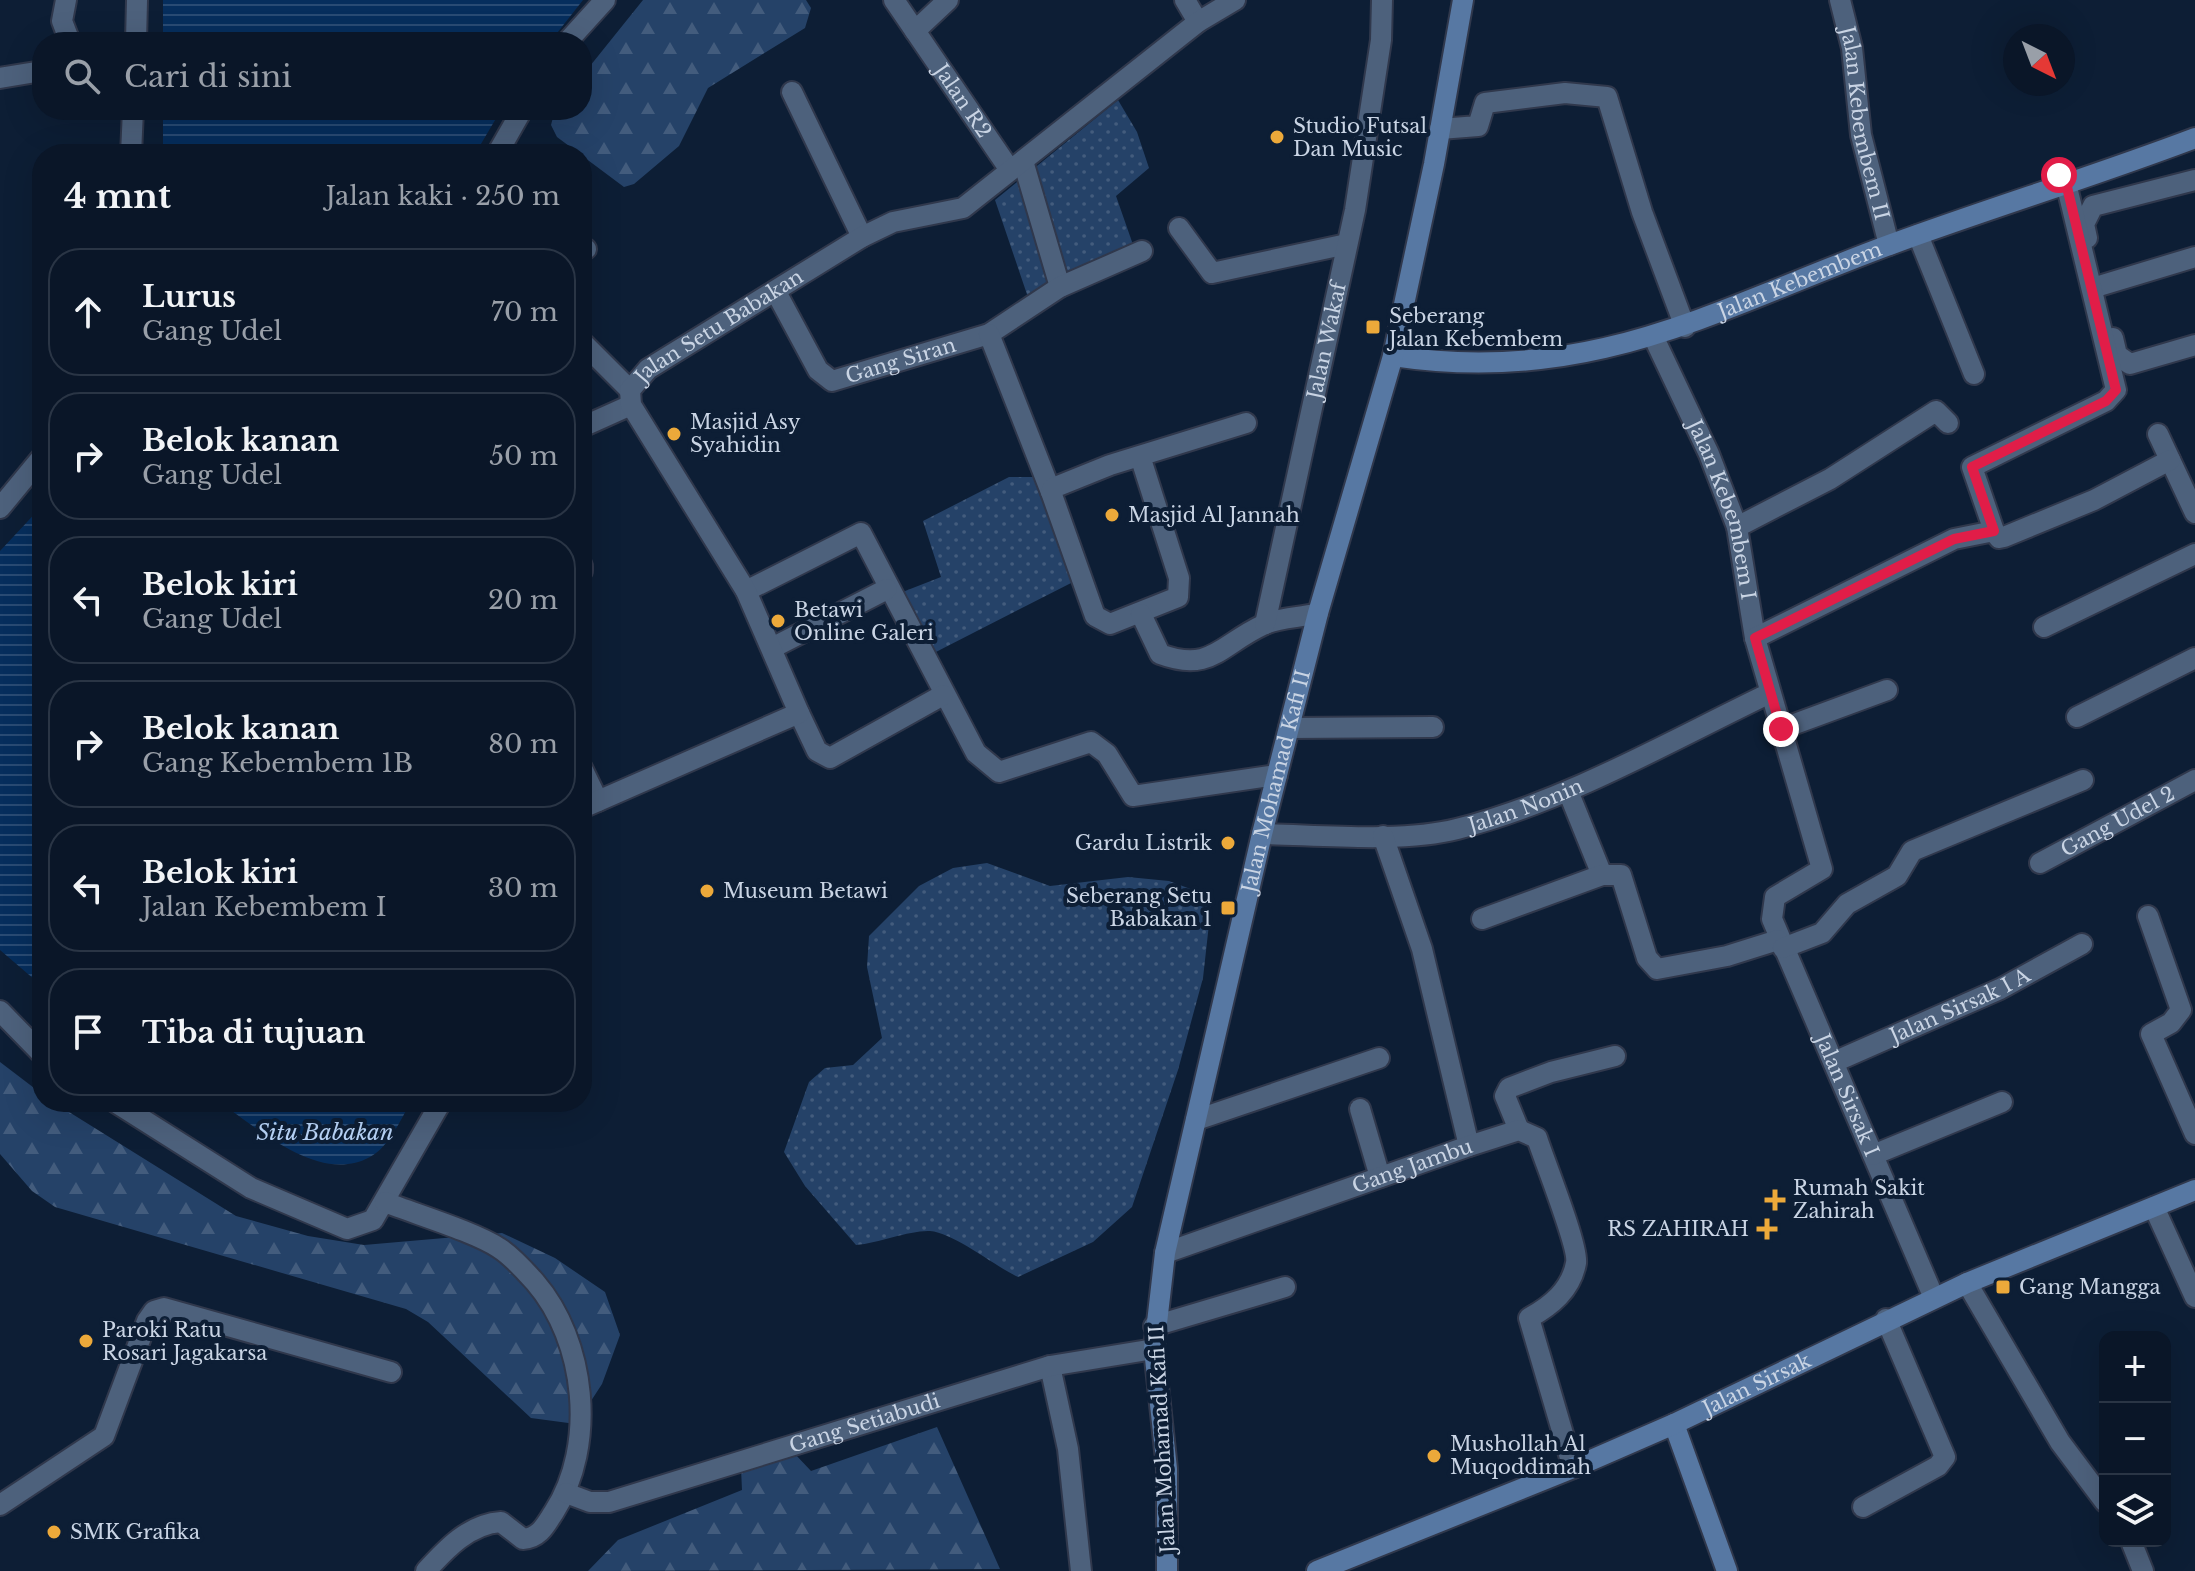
<!DOCTYPE html>
<html lang="id">
<meta charset="utf-8">
<style>
body{margin:0;font-family:"Libre Baskerville",serif;background:#131f30;color:#f1f3f6}
.controls{position:absolute;right:24px;bottom:24px;display:grid;overflow:hidden;border-radius:16px;box-shadow:0 8px 32px #0002}
.controls button{width:72px;height:72px;display:grid;place-items:center;padding:0;border:0;border-bottom:2px solid #2a3545;background:#0a1628;color:#f1f3f6;font:40px sans-serif}
.compass{position:absolute;left:2003px;top:24px;width:72px;height:72px;border-radius:50%;background:#0a1628;box-shadow:0 8px 32px #0002;rotate:138deg}
.stop{position:absolute;width:24px;height:24px;margin:-18px;border:6px solid #e11d48;border-radius:50%;background:#fff}
.stop.end{background:#e11d48;border-color:#fff;box-shadow:0 2px 8px #0008}
.list{margin:0;padding:0;list-style:none}
h2{display:flex;justify-content:space-between;align-items:center;height:104px;margin:0;padding:0 32px;font-size:34px}
h2 small{font-size:26px;font-weight:400;color:#999fa8}
.list li{display:grid;grid-template-columns:52px 1fr auto;gap:24px;align-items:center;box-sizing:border-box;height:128px;margin:0 16px 16px;padding:0 16px;border:2px solid #2a3545;border-radius:32px}
.list b{display:block;font-size:30px;white-space:nowrap}
.list p{margin:0;font-size:26px;white-space:nowrap;color:#999fa8}
.list em{font-size:26px;font-style:normal;color:#999fa8}
.icon{flex:none;width:44px;height:44px;fill:none;stroke:currentColor;stroke-width:2;stroke-linecap:round;stroke-linejoin:round}
.map{position:relative;flex:none;width:2195px;height:1571px;overflow:hidden}
.search{position:absolute;background:#0a1628;box-shadow:0 8px 32px #0002;left:32px;top:32px;width:560px;height:88px;display:flex;align-items:center;gap:20px;box-sizing:border-box;padding:0 28px;border-radius:32px;color:#999fa8;font-size:30px}
.panel{position:absolute;background:#0a1628;box-shadow:0 8px 32px #0002;left:32px;top:144px;width:560px;height:968px;border-radius:32px}
.map>svg:first-child{display:block}
.grass{fill:url(#grass-dots)}
.forest{fill:url(#forest-firs)}
.water{fill:url(#water-rules)}
.lines{fill:none;stroke-linecap:round;stroke-linejoin:round}
.street-casing{stroke:#30384c;stroke-width:24}
.secondary-casing{stroke:#30384c;stroke-width:24}
.street{stroke:#4d617c;stroke-width:20}
.secondary{stroke:#5778a3;stroke-width:20}
.route{stroke:#e11d48;stroke-width:10}
.poi-dot{fill:#eca93a;stroke:#0d1e35;stroke-width:3}
.labels{text-anchor:middle;stroke-width:8;stroke-linejoin:round;paint-order:stroke}
.street-label{font-size:20px;fill:#c9d4e4;stroke:#0d1e35}
.poi-label{font-size:20px;fill:#c9d4e4;stroke:#0d1e35;text-anchor:start}
.water-label{font-size:22px;font-style:italic;fill:#b9d5f9;stroke:#0d1e35}
</style>
<div class="map">
<svg width="2195" height="1571" viewBox="0 0 2195 1571">
<defs>
<pattern id="grass-dots" width="8" height="8" patternUnits="userSpaceOnUse" patternTransform="scale(2)"><rect width="8" height="8" fill="#254268"/><path d="M2 2h.1M6 6h.1" fill="none" stroke="#435c7d" stroke-width="1.8" stroke-linecap="round"/></pattern>
<pattern id="forest-firs" width="22" height="20" patternUnits="userSpaceOnUse" patternTransform="scale(2)"><rect width="22" height="20" fill="#254268"/><path d="M5 1l3.5 6h-7zM16 11l3.5 6h-7z" fill="#435c7d"/></pattern>
<pattern id="water-rules" width="6" height="5" patternUnits="userSpaceOnUse" patternTransform="scale(2)"><rect width="6" height="5" fill="#062e5d"/><path d="M0 2.5h6" fill="none" stroke="#294b74"/></pattern>
</defs>
<rect width="100%" height="100%" fill="#0d1e35"/>
<path class="grass" d="M 1118,100 L 1137,132 L 1149,168 L 1116,196 L 1138,259 L 1033,312 L 995,200 Z
M 1009,477 L 1035,477 L 1075,581 L 930,655 L 900,593 L 941,577 L 923,521 Z
M 987,863 L 1050,886 L 1128,877 L 1169,881 L 1212,897 L 1203,978 L 1178,1070 L 1132,1207 L 1093,1242 L 1018,1277 C 993,1265 954,1233 930,1231 C 910,1230 879,1243 856,1245 L 805,1186 L 784,1152 L 809,1082 L 825,1068 L 853,1065 L 882,1038 L 867,967 L 869,936 L 919,886 L 953,868 Z"/>
<path class="forest" d="M 643,0 L 806,0 L 811,8 L 805,28 L 708,88 L 679,146 L 634,184 L 624,187 L 557,137 L 551,125 L 555,110 L 582,110 L 582,76 Z
M 0,1062 L 42,1094 L 42,1102 L 53,1102 L 236,1216 L 308,1236 L 364,1245 L 502,1233 L 555,1258 L 605,1292 L 620,1335 L 602,1384 L 576,1424 L 531,1418 L 428,1322 L 406,1309 L 55,1207 L 32,1191 L 0,1154 Z
M 937,1427 L 1000,1569 L 588,1571 L 618,1540 L 742,1490 L 741,1468 L 794,1453 L 811,1471 Z"/>
<path class="water" d="M 163,0 L 583,0 L 550,42 L 163,42 Z
M 163,110 L 501,110 L 475,154 L 163,154 Z
M 42,506 L 42,986 L 0,950 L 0,551 Z
M 219,1102 L 411,1102 C 400,1120 390,1146 370,1157 C 319,1185 258,1128 219,1102 Z"/>
<g class="lines">
<g class="street-casing">
<g id="street">
<path d="M 66,0 L 62,21 L 70,42"/>
<path id="s1" d="M 894,0 L 1010,170"/>
<path d="M 1185,0 L 1198,22"/>
<path id="s2" d="M 1840,0 L 1852,48 L 1861,135 L 1889,245"/>
<path d="M 915,31 L 948,0"/>
<path d="M 136,42 L 137,0"/>
<path d="M 567,42 L 605,0"/>
<path d="M 0,78 L 42,71"/>
<path d="M 792,92 L 862,237"/>
<path d="M 1440,129 L 1478,126 L 1485,103 L 1565,93 L 1607,97 L 1642,212 L 1685,327"/>
<path d="M 131,154 L 133,110"/>
<path d="M 497,154 L 522,110"/>
<path d="M 1023,161 L 1060,287"/>
<path d="M 1179,228 L 1212,273 L 1347,244"/>
<path d="M 1918,235 L 1974,374"/>
<path d="M 2087,238 L 2084,224 L 2093,206 L 2195,180"/>
<path d="M 582,252 L 586,249"/>
<path d="M 2099,286 L 2195,257"/>
<path id="s3" d="M 776,292 L 818,370 L 832,381 L 989,334 L 1060,287 L 1142,251"/>
<path d="M 989,334 L 1051,492"/>
<path id="s4" d="M 1654,338 L 1709,454 L 1737,527 L 1755,638 L 1822,869 L 1775,897 L 1772,919 L 1934,1298"/>
<path d="M 2113,338 L 2117,355 L 2130,364 L 2195,345"/>
<path d="M 582,342 L 630,390"/>
<path d="M 582,427 L 631,405"/>
<path d="M 2158,434 L 2195,513"/>
<path d="M 1140,456 L 1179,578 L 1178,597 L 1110,624 L 1095,616 L 1051,492 L 1053,488 L 1110,465 L 1246,423"/>
<path d="M 0,508 L 42,457"/>
<path d="M 1737,527 L 1830,479 L 1936,411 L 1948,423"/>
<path d="M 1994,531 L 1972,467 L 2106,401 L 2116,390 L 2066,183"/>
<path d="M 582,566 L 582,571"/>
<path d="M 746,591 L 861,533 L 976,753 L 999,772 L 1091,742 L 1107,754 L 1133,796 L 1277,775"/>
<path d="M 1141,614 L 1160,654 C 1211,673 1220,645 1263,625 C 1279,617 1301,618 1318,613"/>
<path id="s5" d="M 1265,624 L 1355,210 L 1381,40 L 1382,0"/>
<path d="M 2044,627 L 2195,554"/>
<path d="M 1755,638 L 1954,539 L 1994,531 L 1999,538 L 2004,537 L 2094,500 L 2170,460"/>
<path d="M 772,648 L 887,589"/>
<path d="M 799,713 L 817,751 L 830,758 L 943,695"/>
<path d="M 2077,717 L 2195,658"/>
<path d="M 1289,728 L 1433,727"/>
<path d="M 1781,729 L 1887,690"/>
<path d="M 582,768 L 598,801"/>
<path d="M 1568,791 L 1602,875"/>
<path id="s6" d="M 582,808 L 799,713 L 746,591 L 631,405 L 630,390 L 648,369 L 862,237 L 893,222 L 963,208 L 1198,22 L 1235,0"/>
<path id="s7" d="M 1262,834 C 1319,835 1402,843 1457,829 C 1567,801 1668,742 1770,693"/>
<path d="M 1383,836 L 1422,949 L 1469,1146"/>
<path id="s8" d="M 2040,863 L 2195,780"/>
<path d="M 2148,916 L 2181,1010 L 2171,1023 L 2151,1034 L 2195,1134"/>
<path d="M 1482,919 L 1602,875 L 1621,875 L 1647,958 L 1657,969 L 1727,956 L 1778,940"/>
<path d="M 1783,948 L 1822,933 L 1847,904 L 1897,876 L 1912,851 L 2083,780"/>
<path d="M 0,1011 L 42,1054"/>
<path id="s9" d="M 1834,1062 L 2000,989 L 2082,944"/>
<path d="M 115,1102 L 251,1188 L 347,1229 L 373,1220 L 441,1102"/>
<path d="M 1360,1109 L 1380,1177"/>
<path d="M 1196,1120 L 1379,1058"/>
<path d="M 1519,1130 L 1505,1096 L 1509,1088 L 1551,1072 L 1615,1056"/>
<path d="M 1873,1155 L 2002,1102"/>
<path d="M 385,1202 C 415,1214 475,1232 499,1248 C 512,1256 525,1271 535,1282 C 586,1341 597,1445 554,1512 C 546,1524 540,1538 523,1539 L 501,1522 C 469,1524 446,1549 426,1571"/>
<path d="M 2154,1207 L 2195,1297"/>
<path id="s10" d="M 1165,1253 L 1469,1146 L 1519,1130 L 1537,1138 C 1544,1160 1579,1247 1576,1263 C 1571,1290 1551,1306 1529,1318 L 1573,1468"/>
<path d="M 1967,1283 L 2060,1442 L 2105,1502"/>
<path d="M 1154,1326 L 1285,1287"/>
<path d="M 1050,1366 L 1068,1449 L 1081,1571"/>
<path id="s11" d="M 566,1493 L 590,1502 L 609,1502 L 1050,1366 L 1154,1349"/>
<path d="M 0,1505 L 104,1436 L 147,1321 L 154,1311 L 164,1308 L 391,1372"/>
<path d="M 1863,1507 L 1938,1466 L 1945,1457 L 1886,1319"/>
<path d="M 2131,1541 L 2143,1571"/>
</g>
</g>
<g class="secondary-casing">
<g id="secondary">
<path id="s12" d="M 1393,356 C 1592,386 1715,309 1892,244 C 1993,207 2095,176 2195,138"/>
<path d="M 1674,1424 L 1727,1571"/>
<path id="s13" d="M 1167,1571 L 1167,1469 L 1154,1349 L 1165,1253 L 1262,834 L 1318,613 L 1393,356 L 1434,164 L 1463,0"/>
<path id="s14" d="M 1317,1571 L 1573,1468 L 1674,1424 L 1967,1283 L 2195,1190"/>
</g>
</g>
<use href="#street" class="street"/>
<use href="#secondary" class="secondary"/>
</g>
<g class="lines">
<path class="route" d="M 1781,729 L 1755,638 L 1954,539 L 1994,531 L 1972,467 L 2106,401 L 2116,390 L 2066,183 L 2059,185 L 2059,175"/>
</g>
<g class="poi-dot">
<circle cx="1277" cy="137" r="8"/>
<rect x="1365" y="319" width="16" height="16" rx="4"/>
<circle cx="674" cy="434" r="8"/>
<circle cx="1112" cy="515" r="8"/>
<circle cx="778" cy="621" r="8"/>
<circle cx="1228" cy="843" r="8"/>
<circle cx="707" cy="891" r="8"/>
<rect x="1220" y="900" width="16" height="16" rx="4"/>
<path d="M1771 1188h8v8h8v8h-8v8h-8v-8h-8v-8h8z"/>
<path d="M1763 1217h8v8h8v8h-8v8h-8v-8h-8v-8h8z"/>
<rect x="1995" y="1279" width="16" height="16" rx="4"/>
<circle cx="86" cy="1341" r="8"/>
<circle cx="1434" cy="1456" r="8"/>
<circle cx="54" cy="1532" r="8"/>
</g>
<g class="labels">
<g class="street-label">
<text dy="7" stroke="none"><textPath href="#s1" startOffset="122">Jalan R2</textPath></text>
<text dy="7" stroke="none"><textPath href="#s2" startOffset="126">Jalan Kebembem II</textPath></text>
<text dy="7" stroke="none"><textPath href="#s12" startOffset="420">Jalan Kebembem</textPath></text>
<text dy="7" stroke="none"><textPath href="#s6" startOffset="714">Jalan Setu Babakan</textPath></text>
<text dy="7" stroke="none"><textPath href="#s5" startOffset="290">Jalan Wakaf</textPath></text>
<text dy="7" stroke="none"><textPath href="#s3" startOffset="178">Gang Siran</textPath></text>
<text dy="7" stroke="none"><textPath href="#s4" startOffset="186">Jalan Kebembem I</textPath></text>
<text dy="7" stroke="none"><textPath href="#s13" startOffset="804">Jalan Mohamad Kafi II</textPath></text>
<text dy="7" stroke="none"><textPath href="#s7" startOffset="268">Jalan Nonin</textPath></text>
<text dy="7" stroke="none"><textPath href="#s8" startOffset="88">Gang Udel 2</textPath></text>
<text dy="7" stroke="none"><textPath href="#s9" startOffset="138">Jalan Sirsak I A</textPath></text>
<text dy="7" stroke="none"><textPath href="#s4" startOffset="828">Jalan Sirsak I</textPath></text>
<text dy="7" stroke="none"><textPath href="#s10" startOffset="262">Gang Jambu</textPath></text>
<text dy="7" stroke="none"><textPath href="#s14" startOffset="478">Jalan Sirsak</textPath></text>
<text dy="7" stroke="none"><textPath href="#s11" startOffset="312">Gang Setiabudi</textPath></text>
<text transform="translate(1162 1439) rotate(-93)" y="7">Jalan Mohamad Kafi II</text>
</g>
<g class="poi-label">
<text x="1293" y="133">Studio Futsal<tspan x="1293" dy="23">Dan Music</tspan></text>
<text x="1389" y="323">Seberang<tspan x="1389" dy="23">Jalan Kebembem</tspan></text>
<text x="690" y="429">Masjid Asy<tspan x="690" dy="23">Syahidin</tspan></text>
<text x="1128" y="522">Masjid Al Jannah</text>
<text x="794" y="617">Betawi<tspan x="794" dy="23">Online Galeri</tspan></text>
<text x="1212" y="850" text-anchor="end">Gardu Listrik</text>
<text x="723" y="898">Museum Betawi</text>
<text x="1212" y="903" text-anchor="end">Seberang Setu<tspan x="1212" dy="23">Babakan 1</tspan></text>
<text x="1793" y="1195">Rumah Sakit<tspan x="1793" dy="23">Zahirah</tspan></text>
<text x="1749" y="1236" text-anchor="end">RS ZAHIRAH</text>
<text x="2019" y="1294">Gang Mangga</text>
<text x="102" y="1337">Paroki Ratu<tspan x="102" dy="23">Rosari Jagakarsa</tspan></text>
<text x="1450" y="1451">Mushollah Al<tspan x="1450" dy="23">Muqoddimah</tspan></text>
<text x="70" y="1539">SMK Grafika</text>
</g>
<g class="water-label">
<text x="325" y="1140">Situ Babakan</text>
</g>
</g>
</svg>
<div class="controls">
<button>+</button>
<button>−</button>
<button><svg class="icon" aria-label="layers" viewBox="0 0 24 24"><path d="M12 4l9 5-9 5-9-5zM3 14l9 5 9-5"/></svg></button>
</div>
<svg class="compass" viewBox="-18 -18 36 36"><path d="M0-13l5 13h-10z" fill="#e53935"/><path d="M0 13l5-13h-10z" fill="#999fa8"/></svg>
<div class="stop" style="left:2059px;top:175px"></div>
<div class="stop end" style="left:1781px;top:729px"></div>
<div class="search"><svg class="icon" aria-label="search" viewBox="0 0 24 24"><circle cx="10" cy="10" r="6"/><path d="M15 15l6 6"/></svg>Cari di sini</div>
<section class="panel">
<h2>4 mnt<small>Jalan kaki · 250 m</small></h2>
<ul class="list">
<li><svg class="icon" aria-label="ahead" viewBox="0 0 24 24"><path d="M12 20V5M6 11l6-6 6 6"/></svg><div><b>Lurus</b><p>Gang Udel</p></div><em>70 m</em></li>
<li><svg class="icon" aria-label="right" viewBox="0 0 24 24"><path d="M7 20v-9h11M14 6l5 5-5 5"/></svg><div><b>Belok kanan</b><p>Gang Udel</p></div><em>50 m</em></li>
<li><svg class="icon" aria-label="left" viewBox="0 0 24 24"><path d="M17 20v-9H6M10 6l-5 5 5 5"/></svg><div><b>Belok kiri</b><p>Gang Udel</p></div><em>20 m</em></li>
<li><svg class="icon" aria-label="right" viewBox="0 0 24 24"><path d="M7 20v-9h11M14 6l5 5-5 5"/></svg><div><b>Belok kanan</b><p>Gang Kebembem 1B</p></div><em>80 m</em></li>
<li><svg class="icon" aria-label="left" viewBox="0 0 24 24"><path d="M17 20v-9H6M10 6l-5 5 5 5"/></svg><div><b>Belok kiri</b><p>Jalan Kebembem I</p></div><em>30 m</em></li>
<li><svg class="icon" aria-label="arrive" viewBox="0 0 24 24"><path d="M6 21V4h12l-3 4 3 4H6"/></svg><div><b>Tiba di tujuan</b></div></li>
</ul>
</section>
</div>
